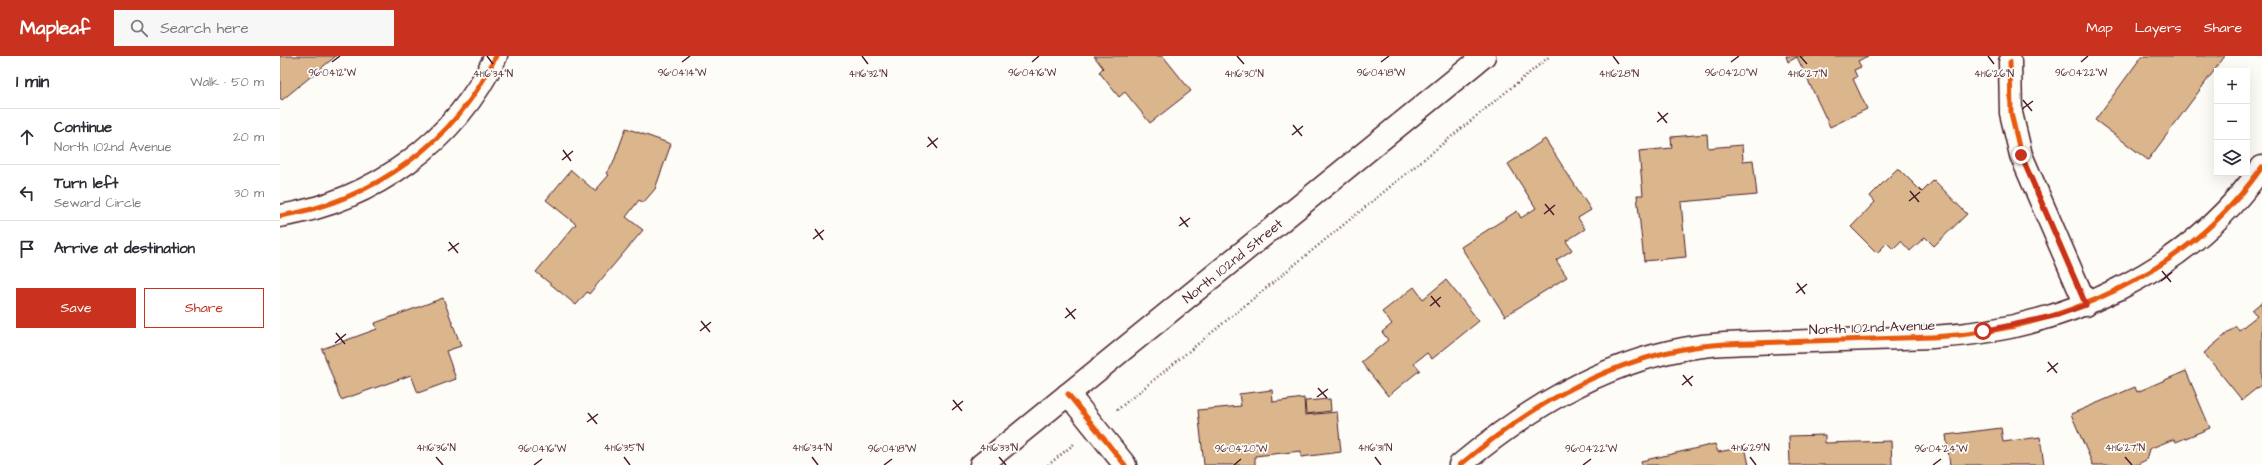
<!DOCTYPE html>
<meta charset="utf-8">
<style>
body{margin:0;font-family:"Architects Daughter",sans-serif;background:#f7f7f7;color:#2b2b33}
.controls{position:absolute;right:12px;top:12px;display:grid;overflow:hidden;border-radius:0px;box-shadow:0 4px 16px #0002}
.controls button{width:36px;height:36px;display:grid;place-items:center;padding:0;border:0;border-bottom:1px solid #e1e1e2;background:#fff;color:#2b2b33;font:20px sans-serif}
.stop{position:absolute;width:12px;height:12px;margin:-9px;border:3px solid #c8321e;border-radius:50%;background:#fff}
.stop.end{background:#c8321e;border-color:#fff;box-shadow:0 1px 4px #0008}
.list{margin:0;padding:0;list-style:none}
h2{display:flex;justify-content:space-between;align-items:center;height:52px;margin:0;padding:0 16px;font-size:17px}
h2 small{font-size:13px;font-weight:400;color:#7c7c81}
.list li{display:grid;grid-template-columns:26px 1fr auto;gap:12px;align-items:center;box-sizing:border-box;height:56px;padding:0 16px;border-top:1px solid #e1e1e2}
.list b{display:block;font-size:15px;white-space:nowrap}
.list p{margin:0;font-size:13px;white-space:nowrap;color:#7c7c81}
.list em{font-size:13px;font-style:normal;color:#7c7c81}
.actions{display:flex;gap:8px;padding:12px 16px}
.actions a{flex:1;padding:9px 0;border:1px solid #c8321e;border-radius:0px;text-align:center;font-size:14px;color:#c8321e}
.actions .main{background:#c8321e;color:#fff}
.icon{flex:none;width:22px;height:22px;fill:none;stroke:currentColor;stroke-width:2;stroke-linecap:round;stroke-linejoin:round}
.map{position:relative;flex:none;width:1982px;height:409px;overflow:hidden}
header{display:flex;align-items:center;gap:24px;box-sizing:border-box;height:56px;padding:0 20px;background:#c8321e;color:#fff}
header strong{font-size:19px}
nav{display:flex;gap:22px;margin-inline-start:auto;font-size:14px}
.search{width:280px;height:36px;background:#f7f7f7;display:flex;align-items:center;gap:10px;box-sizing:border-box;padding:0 14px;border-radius:0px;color:#7c7c81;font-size:15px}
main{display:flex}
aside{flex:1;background:#fff}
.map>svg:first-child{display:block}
.building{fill:#dbb68c;stroke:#4a1f2b}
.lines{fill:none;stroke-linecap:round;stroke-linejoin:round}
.street-casing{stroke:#4a1f2b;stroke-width:25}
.secondary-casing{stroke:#4a1f2b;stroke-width:25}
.path{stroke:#4a1f2b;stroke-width:2.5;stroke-dasharray:1 3;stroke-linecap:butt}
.street{stroke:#fdfcf7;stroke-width:22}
.secondary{stroke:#fdfcf7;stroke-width:22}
.cycleway-casing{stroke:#fdfcf7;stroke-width:8}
.cycleway{stroke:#e8590c;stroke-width:5}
.route{stroke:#c8321e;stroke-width:5}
.ticks{fill:none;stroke:#4a1f2b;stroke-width:1.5}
.labels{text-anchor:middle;stroke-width:3.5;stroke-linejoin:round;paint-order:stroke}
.street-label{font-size:14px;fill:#4a1f2b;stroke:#fdfcf7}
.ticks-label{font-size:10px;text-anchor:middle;fill:#4a1f2b;stroke:#fdfcf7;stroke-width:3.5;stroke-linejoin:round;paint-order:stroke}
</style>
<header>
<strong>Mapleaf</strong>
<div class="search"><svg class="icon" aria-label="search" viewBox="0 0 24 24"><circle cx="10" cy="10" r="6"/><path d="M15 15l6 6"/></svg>Search here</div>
<nav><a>Map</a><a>Layers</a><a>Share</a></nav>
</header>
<main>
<aside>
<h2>1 min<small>Walk · 50 m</small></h2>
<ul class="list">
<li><svg class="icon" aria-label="ahead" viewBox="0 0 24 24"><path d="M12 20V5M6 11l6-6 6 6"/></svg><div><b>Continue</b><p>North 102nd Avenue</p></div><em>20 m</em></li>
<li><svg class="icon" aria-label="left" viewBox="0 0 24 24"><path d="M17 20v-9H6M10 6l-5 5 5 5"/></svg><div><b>Turn left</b><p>Seward Circle</p></div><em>30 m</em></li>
<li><svg class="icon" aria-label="arrive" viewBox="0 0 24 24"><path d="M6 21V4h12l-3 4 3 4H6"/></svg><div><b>Arrive at destination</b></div></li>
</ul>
<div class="actions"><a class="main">Save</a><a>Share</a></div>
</aside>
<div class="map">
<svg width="1982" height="409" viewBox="0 0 1982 409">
<rect width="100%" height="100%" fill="#fdfcf7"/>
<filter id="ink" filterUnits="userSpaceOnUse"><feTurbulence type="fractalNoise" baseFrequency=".025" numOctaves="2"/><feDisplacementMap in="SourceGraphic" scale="8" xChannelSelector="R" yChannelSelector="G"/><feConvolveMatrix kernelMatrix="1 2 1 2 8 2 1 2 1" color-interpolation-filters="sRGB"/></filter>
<g filter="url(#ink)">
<path class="building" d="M 0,0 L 56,0 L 2,44 L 0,42 Z
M 814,0 L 883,0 L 911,35 L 870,67 L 845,36 L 839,41 L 819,16 L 823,12 Z
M 1506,0 L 1588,0 L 1578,5 L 1581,11 L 1574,14 L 1577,21 L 1573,23 L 1587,53 L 1550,71 L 1517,1 L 1508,6 Z
M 1862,0 L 1945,0 L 1868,104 L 1815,64 Z
M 346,72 L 391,88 L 375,133 L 363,147 L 359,144 L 346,161 L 363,174 L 309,238 L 307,236 L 296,249 L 256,216 L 296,168 L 266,144 L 291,114 L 315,135 L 329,119 L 326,117 L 333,108 Z
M 1427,78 L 1428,92 L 1462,89 L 1463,105 L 1473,104 L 1477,139 L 1401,146 L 1406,201 L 1364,205 L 1357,139 L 1363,139 L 1359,95 L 1392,92 L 1391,81 Z
M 1265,83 L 1311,154 L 1298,162 L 1305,173 L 1286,185 L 1292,194 L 1276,204 L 1287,221 L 1225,260 L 1181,191 L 1237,155 L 1241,162 L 1256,152 L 1228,108 Z
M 1618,112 L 1642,136 L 1654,124 L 1687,158 L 1654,190 L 1645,181 L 1630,195 L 1621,185 L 1613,193 L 1607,187 L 1597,197 L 1571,171 L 1595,146 L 1590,140 Z
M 1166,224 L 1199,265 L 1152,303 L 1147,297 L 1134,307 L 1140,314 L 1108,340 L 1081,306 L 1108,284 L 1102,276 L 1112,268 L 1102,256 L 1134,231 L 1143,243 Z
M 163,242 L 181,290 L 166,295 L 176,323 L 138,337 L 131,319 L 61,344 L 42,293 L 97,273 L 95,267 Z
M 1982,246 L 1982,328 L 1962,344 L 1924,297 L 1956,270 L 1959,274 L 1977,260 L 1972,254 Z
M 1906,315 L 1930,372 L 1896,386 L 1894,383 L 1869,393 L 1866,404 L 1856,409 L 1813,409 L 1791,358 L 1855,331 L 1857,336 Z
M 992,334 L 993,346 L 1024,342 L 1025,359 L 1057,356 L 1061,396 L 1021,401 L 1021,395 L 975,400 L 975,409 L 924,409 L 918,354 L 961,350 L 959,338 Z
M 1050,343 L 1051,355 L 1026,358 L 1025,345 Z
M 1721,372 L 1723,386 L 1760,381 L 1764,409 L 1670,409 L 1666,379 Z
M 1545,379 L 1545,387 L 1611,385 L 1612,409 L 1510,409 L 1509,380 Z
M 1435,388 L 1438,396 L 1465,391 L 1469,409 L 1362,409 L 1361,405 Z"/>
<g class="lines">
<g class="street-casing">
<path id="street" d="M 1730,6 L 1731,57 L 1741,99 L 1806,249
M 0,160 C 93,145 176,85 216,0
M 788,338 L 845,409
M 1180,409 C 1246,354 1318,309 1403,293 C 1435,287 1468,287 1501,286 C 1551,284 1602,283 1652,281 C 1780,275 1908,217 1982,111"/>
</g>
<g class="secondary-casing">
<g id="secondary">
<path id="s1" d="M 701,409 L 1204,0"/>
</g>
</g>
<path class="path" d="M 837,354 L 1270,0
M 768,409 L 794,388"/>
<use href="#street" class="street"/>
<use href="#secondary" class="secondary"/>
<g class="cycleway-casing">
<path id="cycleway" d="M 1730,6 L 1731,57 L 1741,99 L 1806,249
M 0,160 C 93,145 176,85 216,0
M 788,338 L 845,409
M 1180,409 C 1246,354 1318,309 1403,293 C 1435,287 1468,287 1501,286 C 1551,284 1602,283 1652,281 C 1780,275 1908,217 1982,111"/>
</g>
<use href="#cycleway" class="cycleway"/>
</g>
</g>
<g class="lines" filter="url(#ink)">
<path class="route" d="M 1703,275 L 1778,259 L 1806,249 L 1741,99"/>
</g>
<path class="ticks" d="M 207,0 L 213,8M 582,0 L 588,8M 957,0 L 964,8M 1333,0 L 1339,8M 1520,0 L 1527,8M 1708,0 L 1714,8M 52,6 L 60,0M 402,6 L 410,0M 752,6 L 759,0M 1101,6 L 1109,0M 1451,6 L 1459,0M 1801,6 L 1808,0M 1743,44 L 1752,55M 1742,53 L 1753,45M 1378,56 L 1387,67M 1377,66 L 1388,57M 1013,69 L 1022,80M 1012,79 L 1023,70M 648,81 L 657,92M 647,91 L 658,82M 283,94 L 291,105M 282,104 L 293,95M 1630,135 L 1639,146M 1629,145 L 1640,136M 1265,148 L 1274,159M 1264,158 L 1275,149M 900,161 L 908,171M 899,170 L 910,162M 535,173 L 543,184M 533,183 L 544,174M 169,186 L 178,197M 168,195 L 179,187M 1882,215 L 1891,226M 1881,225 L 1892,216M 1517,227 L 1525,238M 1516,237 L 1527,228M 1151,240 L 1160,251M 1150,250 L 1161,241M 786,252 L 795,263M 785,262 L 796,253M 421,265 L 430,276M 420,275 L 431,266M 56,277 L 65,288M 55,287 L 66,278M 1768,306 L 1777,317M 1767,316 L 1778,307M 1403,319 L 1412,330M 1402,329 L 1413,320M 1038,332 L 1047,342M 1037,341 L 1048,333M 673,344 L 682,355M 672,354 L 683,345M 308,357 L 317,368M 307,366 L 318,358M 156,401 L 163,409M 344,401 L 350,409M 532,401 L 538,409M 719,401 L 726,409M 1095,401 L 1101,409M 1470,401 L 1476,409M 1845,401 L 1852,409M 254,409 L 262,403M 604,409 L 612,403M 954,409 L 961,403M 1303,409 L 1311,403M 1653,409 L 1661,403"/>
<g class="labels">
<g class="street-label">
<text dy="5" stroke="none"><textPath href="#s1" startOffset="324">North 102nd Street</textPath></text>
<text transform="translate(1592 271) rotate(-2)" y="5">North 102nd Avenue</text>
</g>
</g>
<g class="ticks-label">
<text x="52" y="20">96°04'12"W</text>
<text x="402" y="20">96°04'14"W</text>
<text x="752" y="20">96°04'16"W</text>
<text x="1101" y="20">96°04'18"W</text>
<text x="1451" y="20">96°04'20"W</text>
<text x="1801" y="20">96°04'22"W</text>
<text x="213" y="21">41°16'34"N</text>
<text x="588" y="21">41°16'32"N</text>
<text x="964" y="21">41°16'30"N</text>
<text x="1339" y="21">41°16'28"N</text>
<text x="1527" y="21">41°16'27"N</text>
<text x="1714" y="21">41°16'26"N</text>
<text x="156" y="395">41°16'36"N</text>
<text x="344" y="395">41°16'35"N</text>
<text x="532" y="395">41°16'34"N</text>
<text x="719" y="395">41°16'33"N</text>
<text x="1095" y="395">41°16'31"N</text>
<text x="1470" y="395">41°16'29"N</text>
<text x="1845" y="395">41°16'27"N</text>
<text x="262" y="396">96°04'16"W</text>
<text x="612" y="396">96°04'18"W</text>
<text x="961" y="396">96°04'20"W</text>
<text x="1311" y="396">96°04'22"W</text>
<text x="1661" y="396">96°04'24"W</text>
</g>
</svg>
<div class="controls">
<button>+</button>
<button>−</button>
<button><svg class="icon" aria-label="layers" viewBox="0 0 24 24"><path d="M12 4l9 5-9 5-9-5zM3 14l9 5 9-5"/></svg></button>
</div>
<div class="stop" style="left:1703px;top:275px"></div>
<div class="stop end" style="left:1741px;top:99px"></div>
</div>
</main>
